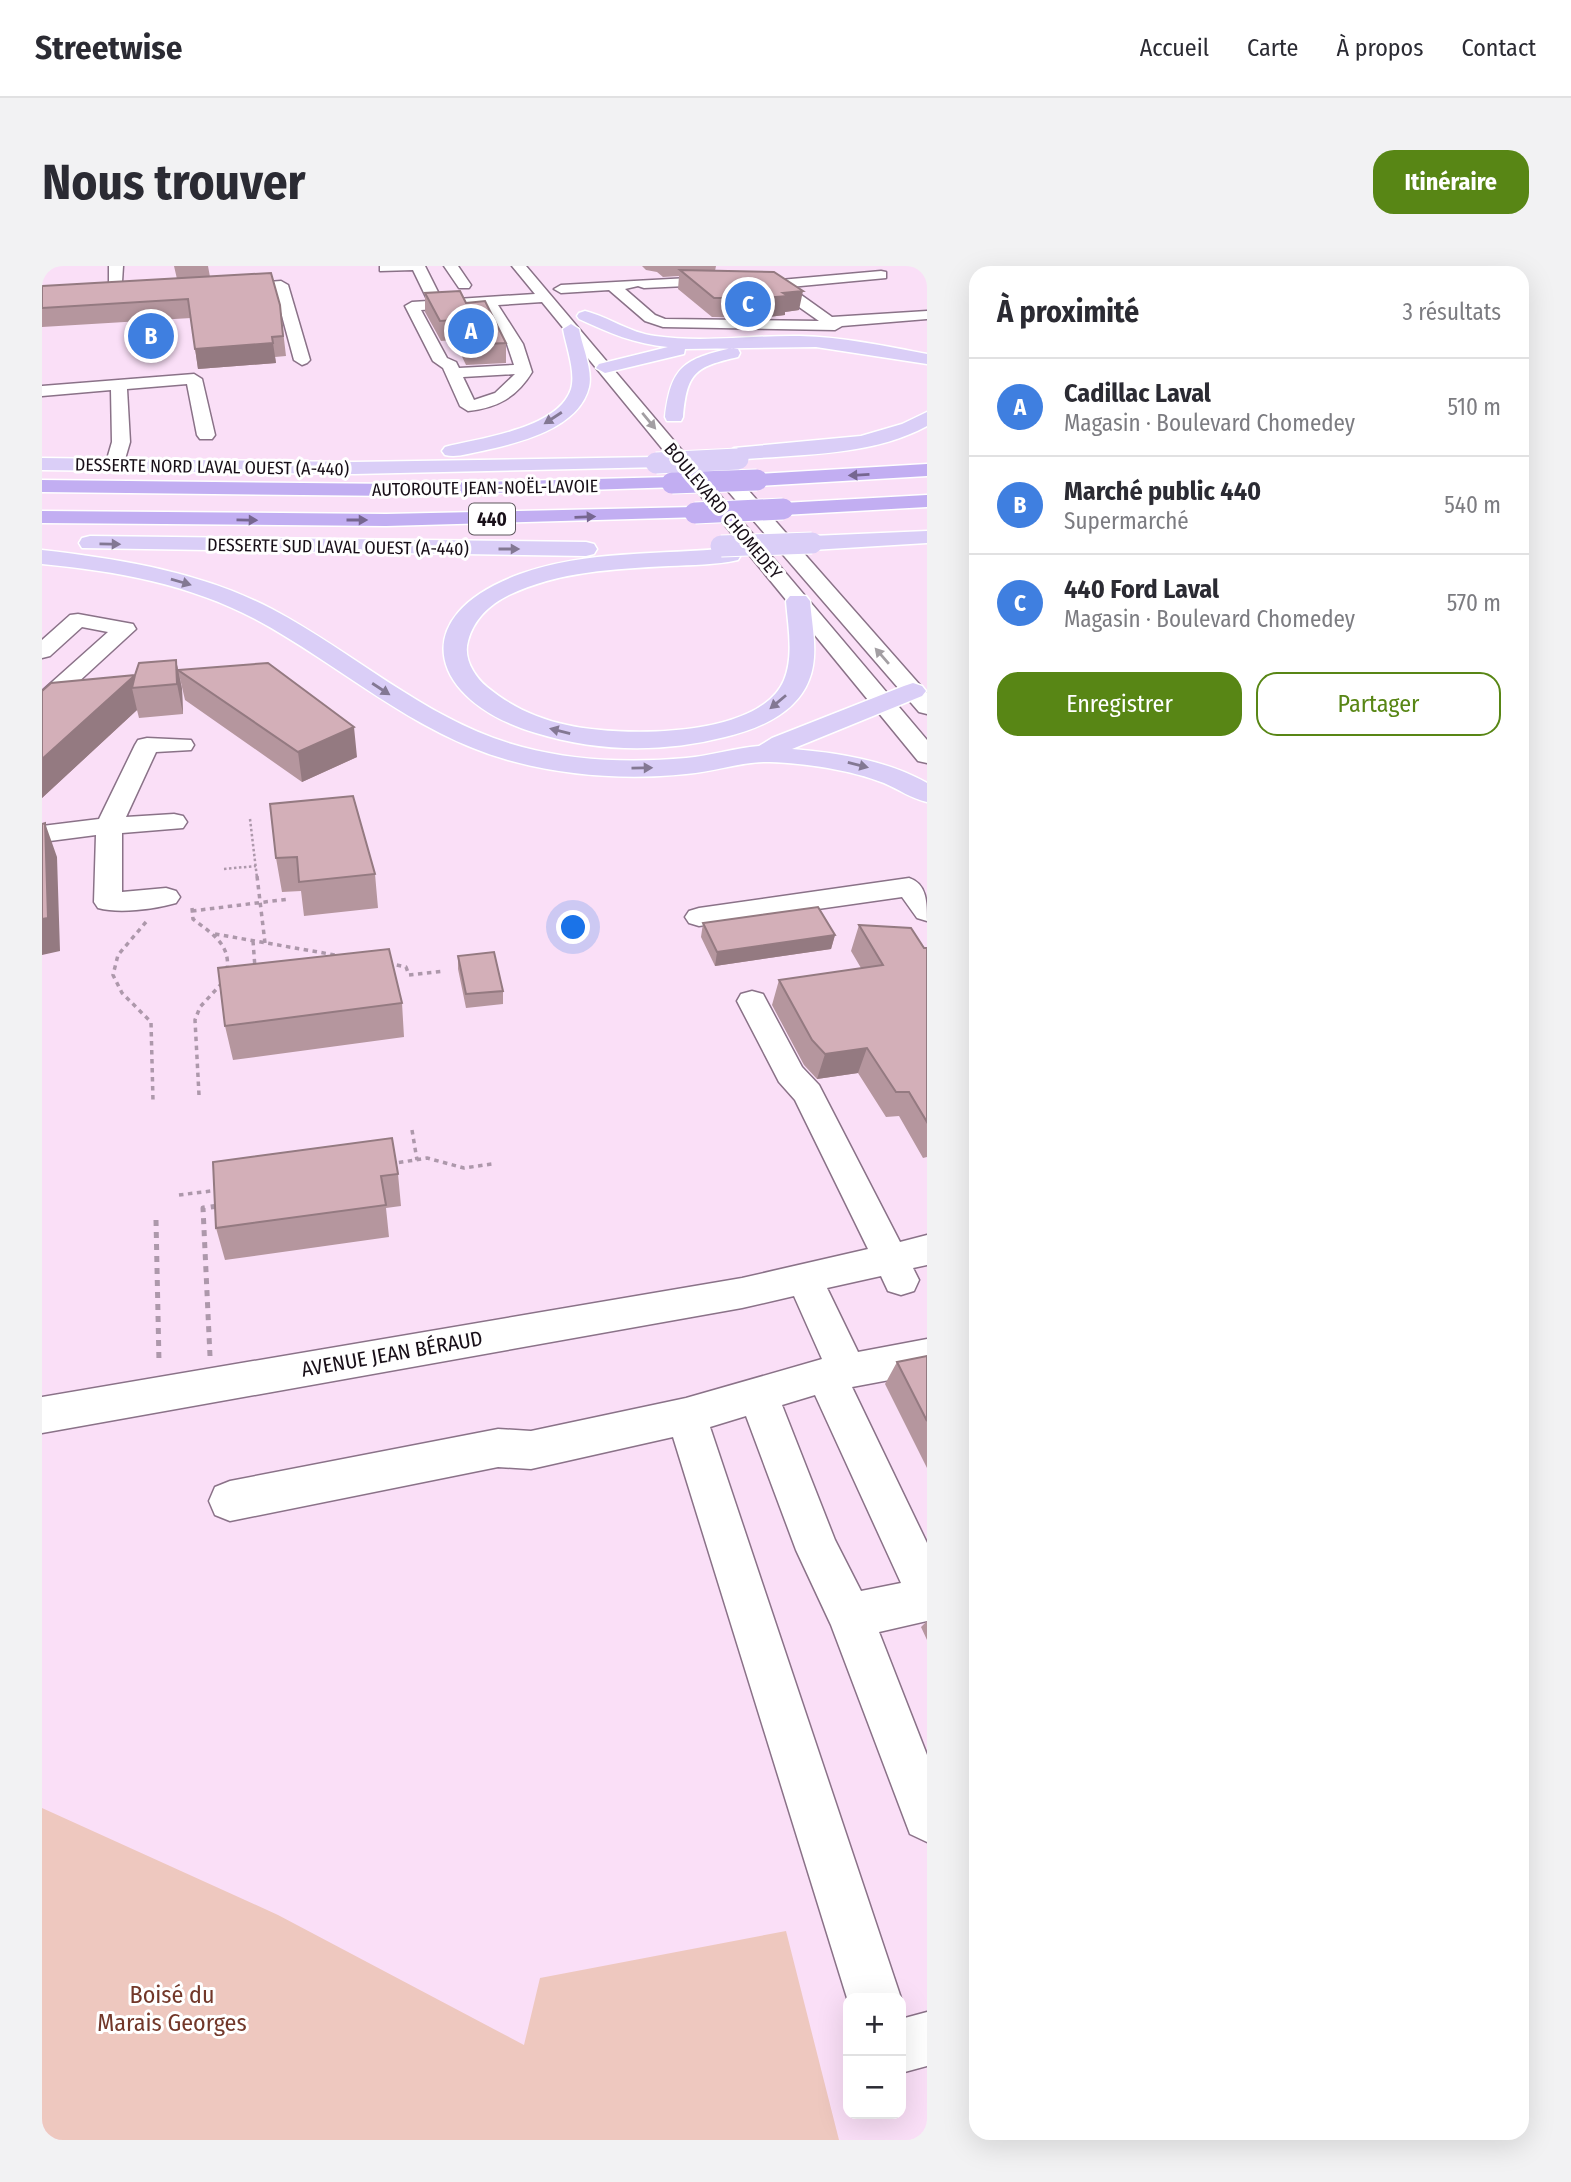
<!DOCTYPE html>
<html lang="fr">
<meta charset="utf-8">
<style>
body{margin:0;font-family:"Fira Sans Condensed",sans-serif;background:#f2f2f3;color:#2b2b33}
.controls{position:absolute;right:21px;bottom:21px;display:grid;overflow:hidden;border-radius:14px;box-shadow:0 7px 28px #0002}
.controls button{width:63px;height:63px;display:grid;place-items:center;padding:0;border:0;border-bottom:2px solid #e1e1e2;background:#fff;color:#2b2b33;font:35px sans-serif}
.you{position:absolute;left:532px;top:662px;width:24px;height:24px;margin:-18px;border:5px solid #fff;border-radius:50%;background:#1a73e8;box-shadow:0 0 0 10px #1a73e833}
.badge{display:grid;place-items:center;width:46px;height:46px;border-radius:50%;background:#588615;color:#fff;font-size:23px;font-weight:700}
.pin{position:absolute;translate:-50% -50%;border:4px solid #fff;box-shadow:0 2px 7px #0006}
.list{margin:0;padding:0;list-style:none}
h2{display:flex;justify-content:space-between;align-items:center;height:91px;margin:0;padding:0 28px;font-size:30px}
h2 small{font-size:23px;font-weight:400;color:#7c7c81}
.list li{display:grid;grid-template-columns:46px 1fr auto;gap:21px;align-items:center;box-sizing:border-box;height:98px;padding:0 28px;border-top:2px solid #e1e1e2}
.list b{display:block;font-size:26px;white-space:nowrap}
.list p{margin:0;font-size:23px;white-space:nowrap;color:#7c7c81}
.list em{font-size:23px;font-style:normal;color:#7c7c81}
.actions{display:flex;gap:14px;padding:21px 28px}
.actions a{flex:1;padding:16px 0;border:2px solid #588615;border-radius:21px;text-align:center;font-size:24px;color:#588615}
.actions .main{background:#588615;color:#fff}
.map{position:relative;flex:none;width:885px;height:1874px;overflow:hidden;border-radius:21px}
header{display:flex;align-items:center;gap:42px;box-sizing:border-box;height:98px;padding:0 35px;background:#fff;border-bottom:2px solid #e1e1e2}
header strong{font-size:33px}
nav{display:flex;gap:38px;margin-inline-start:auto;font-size:24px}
.intro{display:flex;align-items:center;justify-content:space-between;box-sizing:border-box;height:168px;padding:0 42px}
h1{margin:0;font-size:49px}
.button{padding:18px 32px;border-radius:21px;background:#588615;color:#fff;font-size:24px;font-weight:700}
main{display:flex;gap:42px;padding:0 42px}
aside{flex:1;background:#fff;border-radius:21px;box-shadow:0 7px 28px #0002}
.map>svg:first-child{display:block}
.green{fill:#eec8bf}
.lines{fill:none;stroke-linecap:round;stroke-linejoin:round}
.minor-casing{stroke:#8a7288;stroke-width:3}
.major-casing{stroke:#fff;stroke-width:3}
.highway-casing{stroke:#fff;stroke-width:3}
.path-far2{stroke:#ad98ab;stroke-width:2.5;stroke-dasharray:2.5 2.5;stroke-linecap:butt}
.path-far1{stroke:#ad98ab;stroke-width:3.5;stroke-dasharray:4.5 4.5;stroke-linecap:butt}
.path{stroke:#ad98ab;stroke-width:5;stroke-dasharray:6 6;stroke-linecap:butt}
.minor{fill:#fff;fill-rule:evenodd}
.major{fill:#dacef7;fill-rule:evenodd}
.highway{fill:#c2aef2;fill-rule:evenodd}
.major-bridge-casing{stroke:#fff;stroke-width:23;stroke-linecap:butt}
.highway-bridge-casing{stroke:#fff;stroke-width:23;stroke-linecap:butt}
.major-bridge{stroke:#dacef7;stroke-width:21}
.highway-bridge{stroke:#c2aef2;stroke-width:21}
.wall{fill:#b5969e}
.shaded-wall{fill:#947a81}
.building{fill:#d3afb8;stroke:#947a81;stroke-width:2}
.oneway{fill:#837893}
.oneway2{fill:#a39fa3}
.oneway3{fill:#766690}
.labels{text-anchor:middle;stroke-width:6;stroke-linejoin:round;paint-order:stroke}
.far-street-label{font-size:18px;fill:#180f18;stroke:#fff}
.shield{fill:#fff;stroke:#5d575d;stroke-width:2}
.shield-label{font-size:19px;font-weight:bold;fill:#180f18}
.street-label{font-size:21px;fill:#180f18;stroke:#fff}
.near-park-label{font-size:24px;fill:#723729;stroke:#fff}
</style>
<header>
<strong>Streetwise</strong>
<nav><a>Accueil</a><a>Carte</a><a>À propos</a><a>Contact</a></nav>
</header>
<div class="intro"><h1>Nous trouver</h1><a class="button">Itinéraire</a></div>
<main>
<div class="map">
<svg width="885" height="1874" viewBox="0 0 885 1874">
<rect width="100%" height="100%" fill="#fadff7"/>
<path class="green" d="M 0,1542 L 236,1649 L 482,1779 L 498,1712 L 744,1665 L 797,1874 L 0,1874 Z"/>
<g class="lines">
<g class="minor-casing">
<path id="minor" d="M 67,0 L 81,0 L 79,32 L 74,33 L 67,29 Z
M 338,0 L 383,0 L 400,34 L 493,28 L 470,0 L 484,0 L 885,474 L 885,497 L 876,495 L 500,36 L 456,39 L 481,78 L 490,106 C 475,131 455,142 426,145 L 418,140 L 401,102 L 391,95 L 363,40 L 370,36 L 386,35 L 371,4 L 338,5 ZM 443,40 L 465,78 L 472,99 L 417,102 L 414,96 L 405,92 L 379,44 ZM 473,108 L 453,127 L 432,134 L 421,111 Z
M 402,0 L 416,0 L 429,19 L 427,22 L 417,22 Z
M 839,5 L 844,6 L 844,12 L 748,21 L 790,51 L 885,45 L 885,53 L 800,60 L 793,64 L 621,61 L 603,55 L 567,24 L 519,27 L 512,23 L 519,19 L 665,11 L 738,14 ZM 665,19 L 730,22 L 777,55 L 623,53 L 613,49 L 583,23 L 596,20 L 602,22 Z
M 239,15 L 246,19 L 268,94 L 265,97 L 260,99 L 252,94 L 233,24 L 185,27 L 178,23 L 185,19 Z
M 152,108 L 160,113 L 173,169 L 170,173 L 158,173 L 155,169 L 145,118 L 85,123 L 88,176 L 81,200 L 72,205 L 63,200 L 70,176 L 69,124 L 0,130 L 0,120 Z
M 692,214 L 699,216 L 885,427 L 885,448 L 877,446 L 685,224 L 683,220 Z
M 36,348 L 91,358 L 94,363 L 8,442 L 0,444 L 0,425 L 66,366 L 40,361 L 8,390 L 0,392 L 0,374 L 28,349 Z
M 105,472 L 149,474 L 152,479 L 149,484 L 114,486 L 84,551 L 132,548 L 141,550 L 145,556 L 141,562 L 80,567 L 80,626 L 124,622 L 134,625 L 138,631 L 134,637 C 112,643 78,648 56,642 L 52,636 L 54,569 L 0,576 L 0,560 L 57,553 L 93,479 L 96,474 Z
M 867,612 C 885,618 885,636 885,655 L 875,652 L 860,631 L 657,660 L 647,657 L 643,651 L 647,645 L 657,642 Z
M 710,725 L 721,728 L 760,801 L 777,819 L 858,976 L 885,969 L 885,999 L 871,1002 L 877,1014 L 872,1025 L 859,1029 L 846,1025 L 839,1010 L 785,1022 L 816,1086 L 885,1073 L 885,1107 L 810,1121 L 885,1277 L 885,1355 L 837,1366 L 885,1489 L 885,1576 L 868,1568 L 789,1359 L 754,1284 L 704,1150 L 668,1161 L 859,1732 L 806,1734 L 805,1732 L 631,1171 L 489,1203 L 456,1201 L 188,1255 L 173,1249 L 167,1235 L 173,1221 L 188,1215 L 456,1163 L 489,1165 L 644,1132 L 780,1093 L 752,1030 L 700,1042 L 0,1167 L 0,1131 L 700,1012 L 826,983 L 753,834 L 737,816 L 695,735 L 699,728 ZM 773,1129 L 859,1317 L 819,1325 L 793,1274 L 740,1139 Z
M 885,1746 L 885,1800 L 859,1807 L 859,1753 Z"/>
</g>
<g class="major-casing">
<path id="major" d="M 543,45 C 567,51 588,67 613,70 C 661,77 710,69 758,70 C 801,71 843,80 885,88 L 885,98 L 774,81 L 643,83 L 642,88 L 563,107 L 554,102 L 557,98 L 626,81 C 593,78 567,67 537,53 L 535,50 L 537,47 Z
M 529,58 L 537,63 C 540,80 551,104 547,121 C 537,163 476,177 440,185 C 428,187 415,192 403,189 L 400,185 L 403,181 C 438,172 516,163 529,123 C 534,106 524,80 521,63 Z
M 690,82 L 696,83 L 698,87 L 696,91 C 653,101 645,106 641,151 L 639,155 L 625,155 L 623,151 C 629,100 642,93 690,82 Z
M 885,146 L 885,160 C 828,191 755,188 692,194 L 682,188 L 692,182 L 819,170 L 860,158 Z
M 614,191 L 624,197 L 621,201 L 312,208 L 0,204 L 0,192 L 312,196 Z
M 885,265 L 885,277 L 770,284 L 762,282 L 759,277 L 762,272 L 770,270 Z
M 48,270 L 544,276 L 552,278 L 555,283 L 552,288 L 544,290 L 40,282 L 37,277 L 40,272 Z
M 688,282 L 696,284 L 699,289 L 696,294 C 674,299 650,299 627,300 C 573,303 517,305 467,329 C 447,339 432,353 426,375 C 421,392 432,410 445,421 C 468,440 496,453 525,459 C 576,471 718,473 742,414 C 752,390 746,360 744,335 L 748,330 L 764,330 L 768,335 C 770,360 777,390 767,414 C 754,448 716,463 683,471 C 620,487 556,486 494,467 C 389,436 360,351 478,308 C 544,284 619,289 688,282 Z
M 0,284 C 79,293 159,306 230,343 C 315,388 386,456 480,481 C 532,495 591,497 644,492 C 668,490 692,482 717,480 L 730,472 L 862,420 L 871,417 L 880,420 L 884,425 L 880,430 L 750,483 C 797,487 844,494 885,517 L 885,536 C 870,533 856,523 842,517 C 809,504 763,497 728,496 C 700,495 672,506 644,508 C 586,514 522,510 466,494 C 370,467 299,399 213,353 C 147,318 74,305 0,298 Z"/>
</g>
<g class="highway-casing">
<path id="highway" d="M 885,198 L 885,210 L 715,220 L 708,218 L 705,214 L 708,210 L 715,208 Z
M 630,211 L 637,213 L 640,217 L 637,221 L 356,230 L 0,226 L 0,214 L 356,218 Z
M 885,229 L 885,241 L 741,249 L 734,247 L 731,243 L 734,239 L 741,237 Z
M 653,241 L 660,243 L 663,247 L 660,251 L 344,260 L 0,257 L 0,245 L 344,248 Z"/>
</g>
<path class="path-far2" d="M 208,553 L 215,612
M 182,603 L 214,600"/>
<path class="path-far1" d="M 215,610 L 223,677
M 150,642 L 151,653 C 170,668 189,678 185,705
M 150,645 L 247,633
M 104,656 L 76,689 L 71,709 L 80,727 L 109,756 L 111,835
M 173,668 L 299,690
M 211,675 L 213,702
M 346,697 L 364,701 L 367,709 L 402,705
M 157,829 L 153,754 L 158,741 L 181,716
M 370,864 L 375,894
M 348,898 L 385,892 L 422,902 L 450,898
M 137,929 L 177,924"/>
<path class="path" d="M 114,954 L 117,1096
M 168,1090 L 161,942 L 176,940"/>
<use href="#minor" class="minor"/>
<use href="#major" class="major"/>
<use href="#highway" class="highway"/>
<g class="major-bridge-casing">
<path id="major-bridge" d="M 614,197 L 696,193
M 679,280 L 770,277"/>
</g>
<g class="highway-bridge-casing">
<path id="highway-bridge" d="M 630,217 L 715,214
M 653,247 L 741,243"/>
</g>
<use href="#major-bridge" class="major-bridge"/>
<use href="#highway-bridge" class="highway-bridge"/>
</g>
<path class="wall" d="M 132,0 L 166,0 L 168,11 L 238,39 L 244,90 L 233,91 L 234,97 L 156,103 L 149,52 L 0,61 L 0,20 L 135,13 Z
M 600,0 L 674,0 L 673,5 L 757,44 L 743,46 L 743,49 L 718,52 L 670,51 L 636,23 L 637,10 L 621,11 L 615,6 L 604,4 Z
M 383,27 L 424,37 L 464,77 L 464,97 L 424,99 L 412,74 L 399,75 L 383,46 Z
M 134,394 L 140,423 L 141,448 L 97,452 L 95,444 L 0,532 L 0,425 L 93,409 Z
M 136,404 L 315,491 L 260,516 L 143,434 Z
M 228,538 L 333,608 L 336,642 L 262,650 L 259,625 L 240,626 L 234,592 Z
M 661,657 L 793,669 L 789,683 L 673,700 L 659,671 Z
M 817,659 L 882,682 L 885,682 L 885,891 L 881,892 L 857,850 L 844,851 L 816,807 L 775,813 L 762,799 L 730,739 L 737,714 L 819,702 L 809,685 Z
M 416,690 L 461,725 L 461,738 L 424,742 L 416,703 Z
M 360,737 L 362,771 L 191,794 L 183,760 Z
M 171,896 L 356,908 L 359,940 L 344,942 L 347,971 L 183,994 L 174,962 Z
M 885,1090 L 885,1202 L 843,1118 L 855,1096 Z
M 885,1355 L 885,1374 L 879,1361 Z"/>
<path class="shaded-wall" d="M 761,25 L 757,44 L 743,46 L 743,49 L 718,52 L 721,32 L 741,27 Z
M 231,77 L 234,97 L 156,103 L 153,83 Z
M 134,394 L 140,423 L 141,448 L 135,418 Z
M 93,409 L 90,422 L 95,444 L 0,532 L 0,493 Z
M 312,461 L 315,491 L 260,516 L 256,486 Z
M 3,557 L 15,591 L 18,685 L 0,689 L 0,653 Z
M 793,669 L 789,683 L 673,700 L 675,686 Z
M 825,782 L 816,807 L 775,813 L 783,788 Z"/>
<path class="building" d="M 638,4 L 732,6 L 761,25 L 741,27 L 746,30 L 721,32 L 672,32 Z
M 229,7 L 238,39 L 241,70 L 230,71 L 231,77 L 153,83 L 146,33 L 0,42 L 0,20 Z
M 418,25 L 424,37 L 443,35 L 464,77 L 423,79 L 412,54 L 398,55 L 383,27 Z
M 134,394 L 135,418 L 90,422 L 93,409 L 0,493 L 0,425 L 9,417 L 93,409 L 97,397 Z
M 226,397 L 312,461 L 256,486 L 136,404 Z
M 311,530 L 333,608 L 257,616 L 255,591 L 234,592 L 228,538 Z
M 3,557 L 6,652 L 0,653 L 0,558 Z
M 776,641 L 793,669 L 675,686 L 661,657 Z
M 817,659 L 869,662 L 882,682 L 885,682 L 885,856 L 867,826 L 854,826 L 825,782 L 783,788 L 770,774 L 737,714 L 841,699 Z
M 347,683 L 360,737 L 183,760 L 176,702 Z
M 452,686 L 461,725 L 424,728 L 416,690 Z
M 350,872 L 356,908 L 339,910 L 344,939 L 174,962 L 171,896 Z
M 885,1090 L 885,1155 L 855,1096 Z"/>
<defs><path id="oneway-solid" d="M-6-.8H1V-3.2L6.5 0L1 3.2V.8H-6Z" transform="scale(1.75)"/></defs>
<g class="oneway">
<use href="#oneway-solid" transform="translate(511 152) rotate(147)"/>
<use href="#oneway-solid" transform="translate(68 278) rotate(1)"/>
<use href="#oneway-solid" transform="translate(467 283)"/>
<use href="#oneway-solid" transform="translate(139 316) rotate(16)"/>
<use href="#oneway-solid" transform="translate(339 423) rotate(33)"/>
<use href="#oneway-solid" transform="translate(736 436) rotate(140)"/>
<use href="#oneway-solid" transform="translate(518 465) rotate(-166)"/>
<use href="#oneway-solid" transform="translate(816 499) rotate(14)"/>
<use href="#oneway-solid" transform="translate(600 502) rotate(-1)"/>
</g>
<g class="oneway2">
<use href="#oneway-solid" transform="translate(607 155) rotate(50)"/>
<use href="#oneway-solid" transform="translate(840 390) rotate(-131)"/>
</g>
<g class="oneway3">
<use href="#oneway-solid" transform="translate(817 209) rotate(177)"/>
<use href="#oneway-solid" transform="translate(543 251) rotate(-2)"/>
<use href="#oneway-solid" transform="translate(205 254) rotate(1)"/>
<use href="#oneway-solid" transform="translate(315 254)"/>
</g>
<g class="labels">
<g class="far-street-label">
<text transform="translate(170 201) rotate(1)" y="6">DESSERTE NORD LAVAL OUEST (A-440)</text>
<text transform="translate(443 222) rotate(-1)" y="6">AUTOROUTE JEAN-NOËL-LAVOIE</text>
<text transform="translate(681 245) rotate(50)" y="6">BOULEVARD CHOMEDEY</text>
<text transform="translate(296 281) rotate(1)" y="6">DESSERTE SUD LAVAL OUEST (A-440)</text>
</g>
<rect class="shield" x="427" y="237.5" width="46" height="31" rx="5"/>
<g class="shield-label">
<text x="450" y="260">440</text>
</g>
<g class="street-label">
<text transform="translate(350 1088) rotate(-10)" y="7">AVENUE JEAN BÉRAUD</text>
</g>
<g class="near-park-label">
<text x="130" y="1737">Boisé du<tspan x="130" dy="28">Marais Georges</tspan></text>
</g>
</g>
</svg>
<div class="controls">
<button>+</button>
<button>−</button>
</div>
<div class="you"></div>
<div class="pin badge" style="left:429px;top:65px;background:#3f7fe0">A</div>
<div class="pin badge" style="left:109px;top:70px;background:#3f7fe0">B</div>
<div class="pin badge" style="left:706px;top:38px;background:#3f7fe0">C</div>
</div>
<aside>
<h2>À proximité<small>3 résultats</small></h2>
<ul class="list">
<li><span class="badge" style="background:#3f7fe0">A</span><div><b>Cadillac Laval</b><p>Magasin · Boulevard Chomedey</p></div><em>510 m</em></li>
<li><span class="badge" style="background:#3f7fe0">B</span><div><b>Marché public 440</b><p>Supermarché</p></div><em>540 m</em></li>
<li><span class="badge" style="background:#3f7fe0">C</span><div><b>440 Ford Laval</b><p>Magasin · Boulevard Chomedey</p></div><em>570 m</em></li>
</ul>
<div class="actions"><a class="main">Enregistrer</a><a>Partager</a></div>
</aside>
</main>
